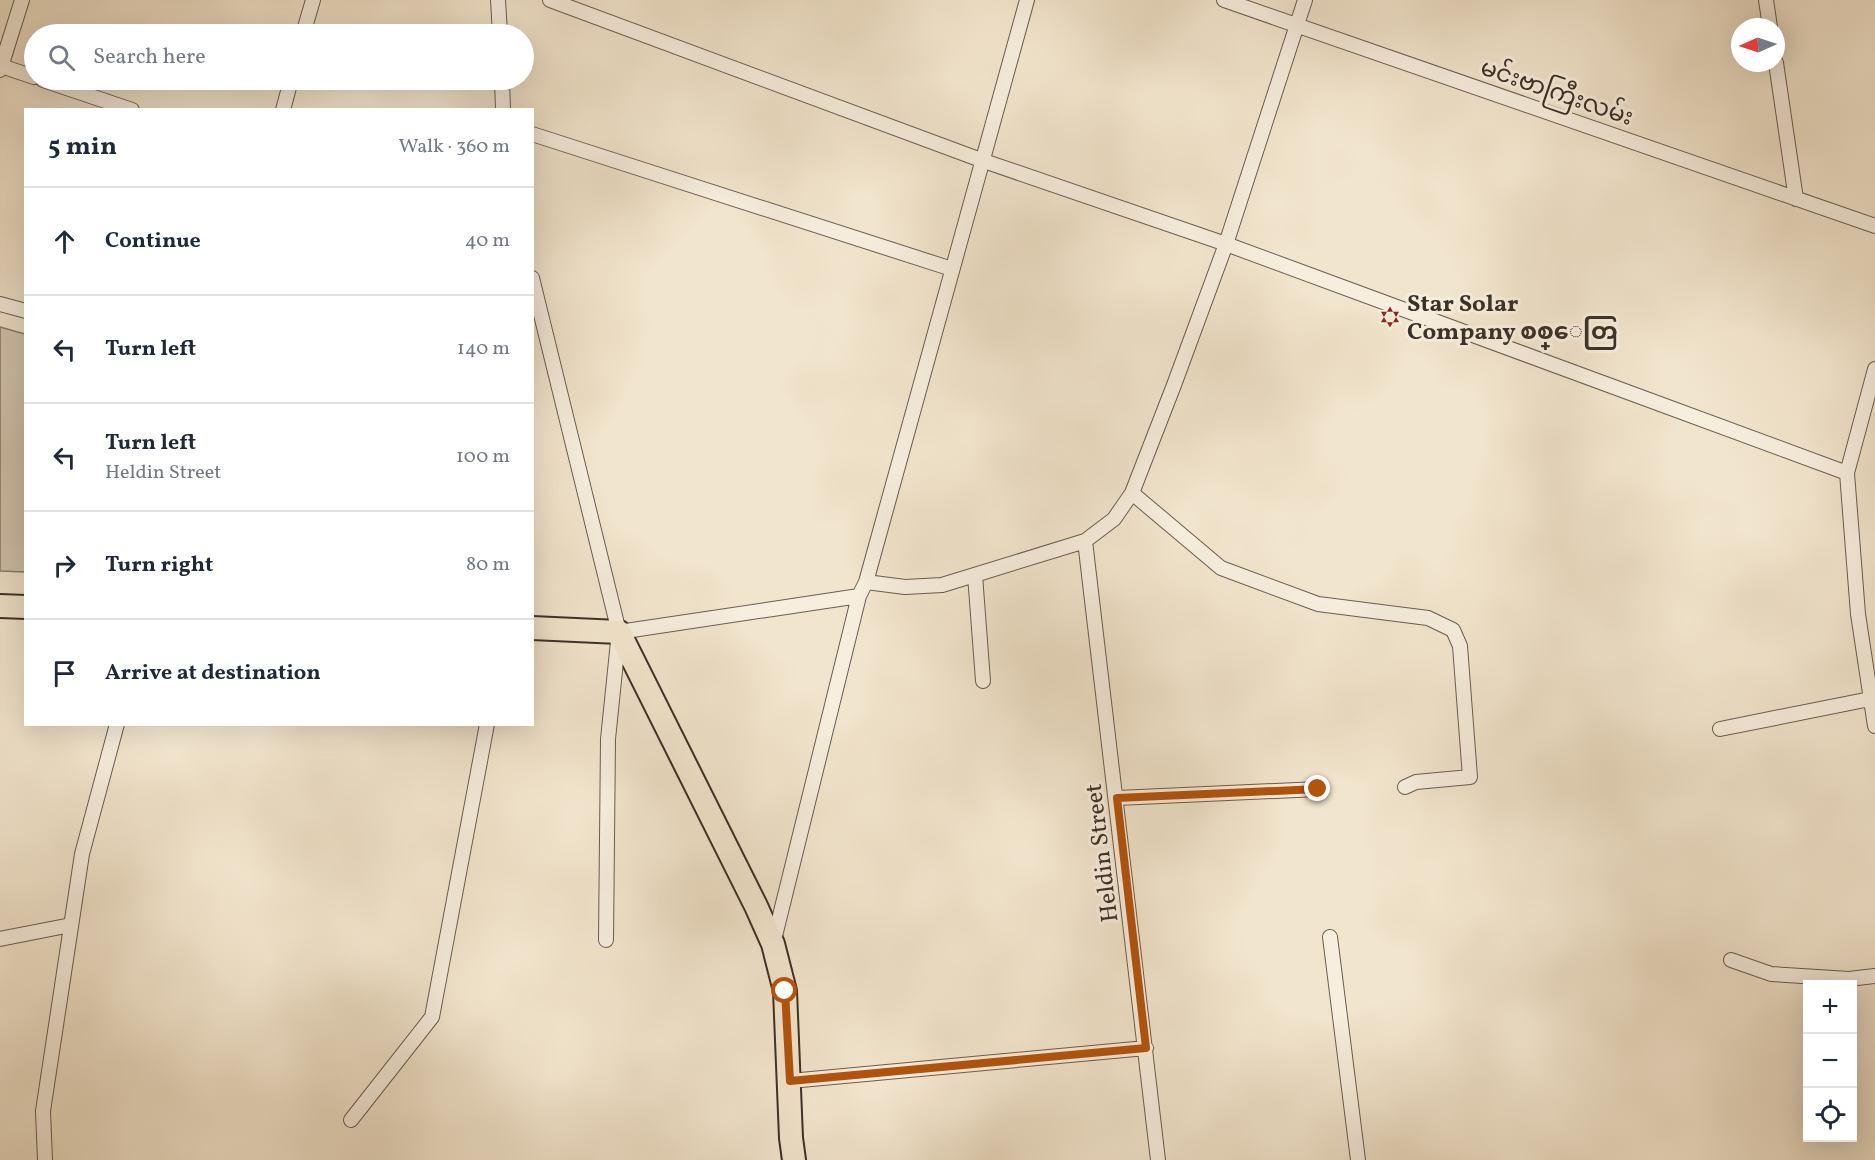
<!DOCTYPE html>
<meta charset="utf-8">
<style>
body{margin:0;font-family:Vollkorn,"Noto Sans Myanmar",serif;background:#f2f2f3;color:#1f2937}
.controls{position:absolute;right:18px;bottom:18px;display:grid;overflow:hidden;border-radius:0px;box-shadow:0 6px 24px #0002}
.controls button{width:54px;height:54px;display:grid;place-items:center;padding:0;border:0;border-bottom:2px solid #e0e1e3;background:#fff;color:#1f2937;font:30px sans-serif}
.compass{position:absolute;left:1731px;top:18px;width:54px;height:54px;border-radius:50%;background:#fff;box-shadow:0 6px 24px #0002;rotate:267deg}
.stop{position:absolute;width:18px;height:18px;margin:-14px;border:4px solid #b45309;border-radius:50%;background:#fff}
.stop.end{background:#b45309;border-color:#fff;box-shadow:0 2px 6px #0008}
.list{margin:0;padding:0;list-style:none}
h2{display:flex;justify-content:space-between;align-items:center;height:78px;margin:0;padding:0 24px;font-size:26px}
h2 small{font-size:20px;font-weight:400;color:#747a83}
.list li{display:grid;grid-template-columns:39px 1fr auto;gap:18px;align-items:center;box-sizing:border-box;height:108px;padding:0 24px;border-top:2px solid #e0e1e3}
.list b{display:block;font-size:22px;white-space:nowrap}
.list p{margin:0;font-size:20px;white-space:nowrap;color:#747a83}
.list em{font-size:20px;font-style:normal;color:#747a83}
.icon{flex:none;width:33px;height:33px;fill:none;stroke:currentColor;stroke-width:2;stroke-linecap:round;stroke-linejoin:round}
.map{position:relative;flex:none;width:1875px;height:1160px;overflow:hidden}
.search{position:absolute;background:#fff;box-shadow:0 6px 24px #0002;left:24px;top:24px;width:510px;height:66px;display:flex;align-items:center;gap:15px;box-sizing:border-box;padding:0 21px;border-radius:33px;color:#747a83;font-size:22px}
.panel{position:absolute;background:#fff;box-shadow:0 6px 24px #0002;left:24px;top:108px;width:510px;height:618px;border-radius:0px}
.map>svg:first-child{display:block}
.green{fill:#d3c6b1;stroke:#877b6c;stroke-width:1.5}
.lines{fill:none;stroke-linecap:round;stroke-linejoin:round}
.street-casing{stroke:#695d50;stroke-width:16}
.primary-casing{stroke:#3b3027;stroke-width:26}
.street{stroke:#f7eede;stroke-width:14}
.primary{stroke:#f2e5cd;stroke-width:22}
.route{stroke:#b45309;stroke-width:8}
.labels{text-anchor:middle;stroke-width:6;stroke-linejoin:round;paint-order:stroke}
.street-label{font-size:24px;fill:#3b3027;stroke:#f7eede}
.poi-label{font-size:24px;font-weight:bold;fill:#3b3027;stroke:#f7eede;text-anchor:start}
</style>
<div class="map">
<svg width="1875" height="1160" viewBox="0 0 1875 1160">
<rect width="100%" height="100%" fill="#f2e5cd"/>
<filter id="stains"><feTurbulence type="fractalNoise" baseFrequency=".00333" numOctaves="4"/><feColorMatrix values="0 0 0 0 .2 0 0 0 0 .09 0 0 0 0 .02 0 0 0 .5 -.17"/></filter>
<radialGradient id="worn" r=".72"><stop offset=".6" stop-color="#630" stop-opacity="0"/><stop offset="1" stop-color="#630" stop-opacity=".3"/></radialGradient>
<path class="green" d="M 0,327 L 25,334 L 25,572 L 0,571 Z"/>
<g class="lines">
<g class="street-casing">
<path id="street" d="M 498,0 L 500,34
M 550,0 L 981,160 L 1226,244 L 1847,473
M 1224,0 L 1875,226
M 1766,0 L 1770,27
M 303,34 L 313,0
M 1776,63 L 1796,199
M 1,66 L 34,77
M 0,70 L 22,0
M 43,80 L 132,110
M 502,80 L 503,110
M 283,110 L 291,80
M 532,134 L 952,269
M 532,278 L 619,632 L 608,739 L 606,940
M 0,304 L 26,311
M 1875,369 L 1847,473 L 1858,614 L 1875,726
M 1132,493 L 1221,568 L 1318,604 L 1428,618 L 1453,630 L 1460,646 L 1470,777 L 1416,782 L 1405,787
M 1085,541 L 1158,1160
M 975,575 L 983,681
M 866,582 L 905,587 L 942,585 L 1085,541 L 1114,519 L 1132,493 L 1174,385 L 1226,244 L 1305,0
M 619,632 L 859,596
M 1720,729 L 1870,699
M 1117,798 L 1318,789
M 1330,937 L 1358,1160
M 0,939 L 71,925
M 773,944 L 859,596 L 866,582 L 1027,0
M 1731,960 L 1771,974 L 1849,979 L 1875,976
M 790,1081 L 1146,1048
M 351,1120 L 432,1017 L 487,724
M 45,1160 L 43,1111 L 82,854 L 117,724"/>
</g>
<g class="primary-casing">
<path id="primary" d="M 0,606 L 26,607
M 532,628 L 619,632 L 756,906 L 773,944 L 785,991 L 791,1138 L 794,1160"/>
</g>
<use href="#street" class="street"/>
<use href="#primary" class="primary"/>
</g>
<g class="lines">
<path class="route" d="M 785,991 L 790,1081 L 1146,1048 L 1117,798 L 1318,789"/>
</g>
<defs>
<g id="synagogue-bare" transform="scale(1.62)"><path d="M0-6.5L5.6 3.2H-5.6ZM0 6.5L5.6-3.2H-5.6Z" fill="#8f2418" stroke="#f7eede" stroke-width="2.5" paint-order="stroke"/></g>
</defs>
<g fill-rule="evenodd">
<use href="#synagogue-bare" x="1390" y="317"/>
</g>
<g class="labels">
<g class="street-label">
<text transform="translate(1557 92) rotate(19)" y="8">မင်းဗာကြီးလမ်း</text>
<text transform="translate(1101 853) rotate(-97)" y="8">Heldin Street</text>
</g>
<g class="poi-label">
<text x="1407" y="311">Star Solar<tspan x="1407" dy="28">Company စစ္ေတြ</tspan></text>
</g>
</g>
<rect width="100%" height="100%" filter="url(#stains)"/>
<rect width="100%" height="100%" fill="url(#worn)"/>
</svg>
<div class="controls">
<button>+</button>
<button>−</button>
<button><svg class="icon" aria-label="locate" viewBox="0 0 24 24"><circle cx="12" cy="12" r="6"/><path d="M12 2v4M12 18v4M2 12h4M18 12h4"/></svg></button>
</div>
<svg class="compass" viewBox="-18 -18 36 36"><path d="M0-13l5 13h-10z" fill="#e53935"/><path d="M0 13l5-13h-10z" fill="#747a83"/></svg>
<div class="stop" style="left:785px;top:991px"></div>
<div class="stop end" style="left:1318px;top:789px"></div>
<div class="search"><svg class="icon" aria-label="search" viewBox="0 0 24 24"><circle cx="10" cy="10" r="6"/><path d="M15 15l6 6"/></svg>Search here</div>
<section class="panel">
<h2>5 min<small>Walk · 360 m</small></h2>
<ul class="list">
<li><svg class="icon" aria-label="ahead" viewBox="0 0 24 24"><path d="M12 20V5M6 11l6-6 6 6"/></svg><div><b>Continue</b></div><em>40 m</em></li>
<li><svg class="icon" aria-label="left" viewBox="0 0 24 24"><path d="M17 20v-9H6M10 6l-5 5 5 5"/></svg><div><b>Turn left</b></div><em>140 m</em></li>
<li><svg class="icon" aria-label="left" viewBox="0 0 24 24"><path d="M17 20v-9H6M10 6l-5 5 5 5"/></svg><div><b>Turn left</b><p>Heldin Street</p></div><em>100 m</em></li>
<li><svg class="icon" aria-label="right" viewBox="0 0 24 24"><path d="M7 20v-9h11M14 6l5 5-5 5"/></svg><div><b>Turn right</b></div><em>80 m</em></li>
<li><svg class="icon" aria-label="arrive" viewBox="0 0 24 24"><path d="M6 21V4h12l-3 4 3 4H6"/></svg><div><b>Arrive at destination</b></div></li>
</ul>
</section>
</div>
